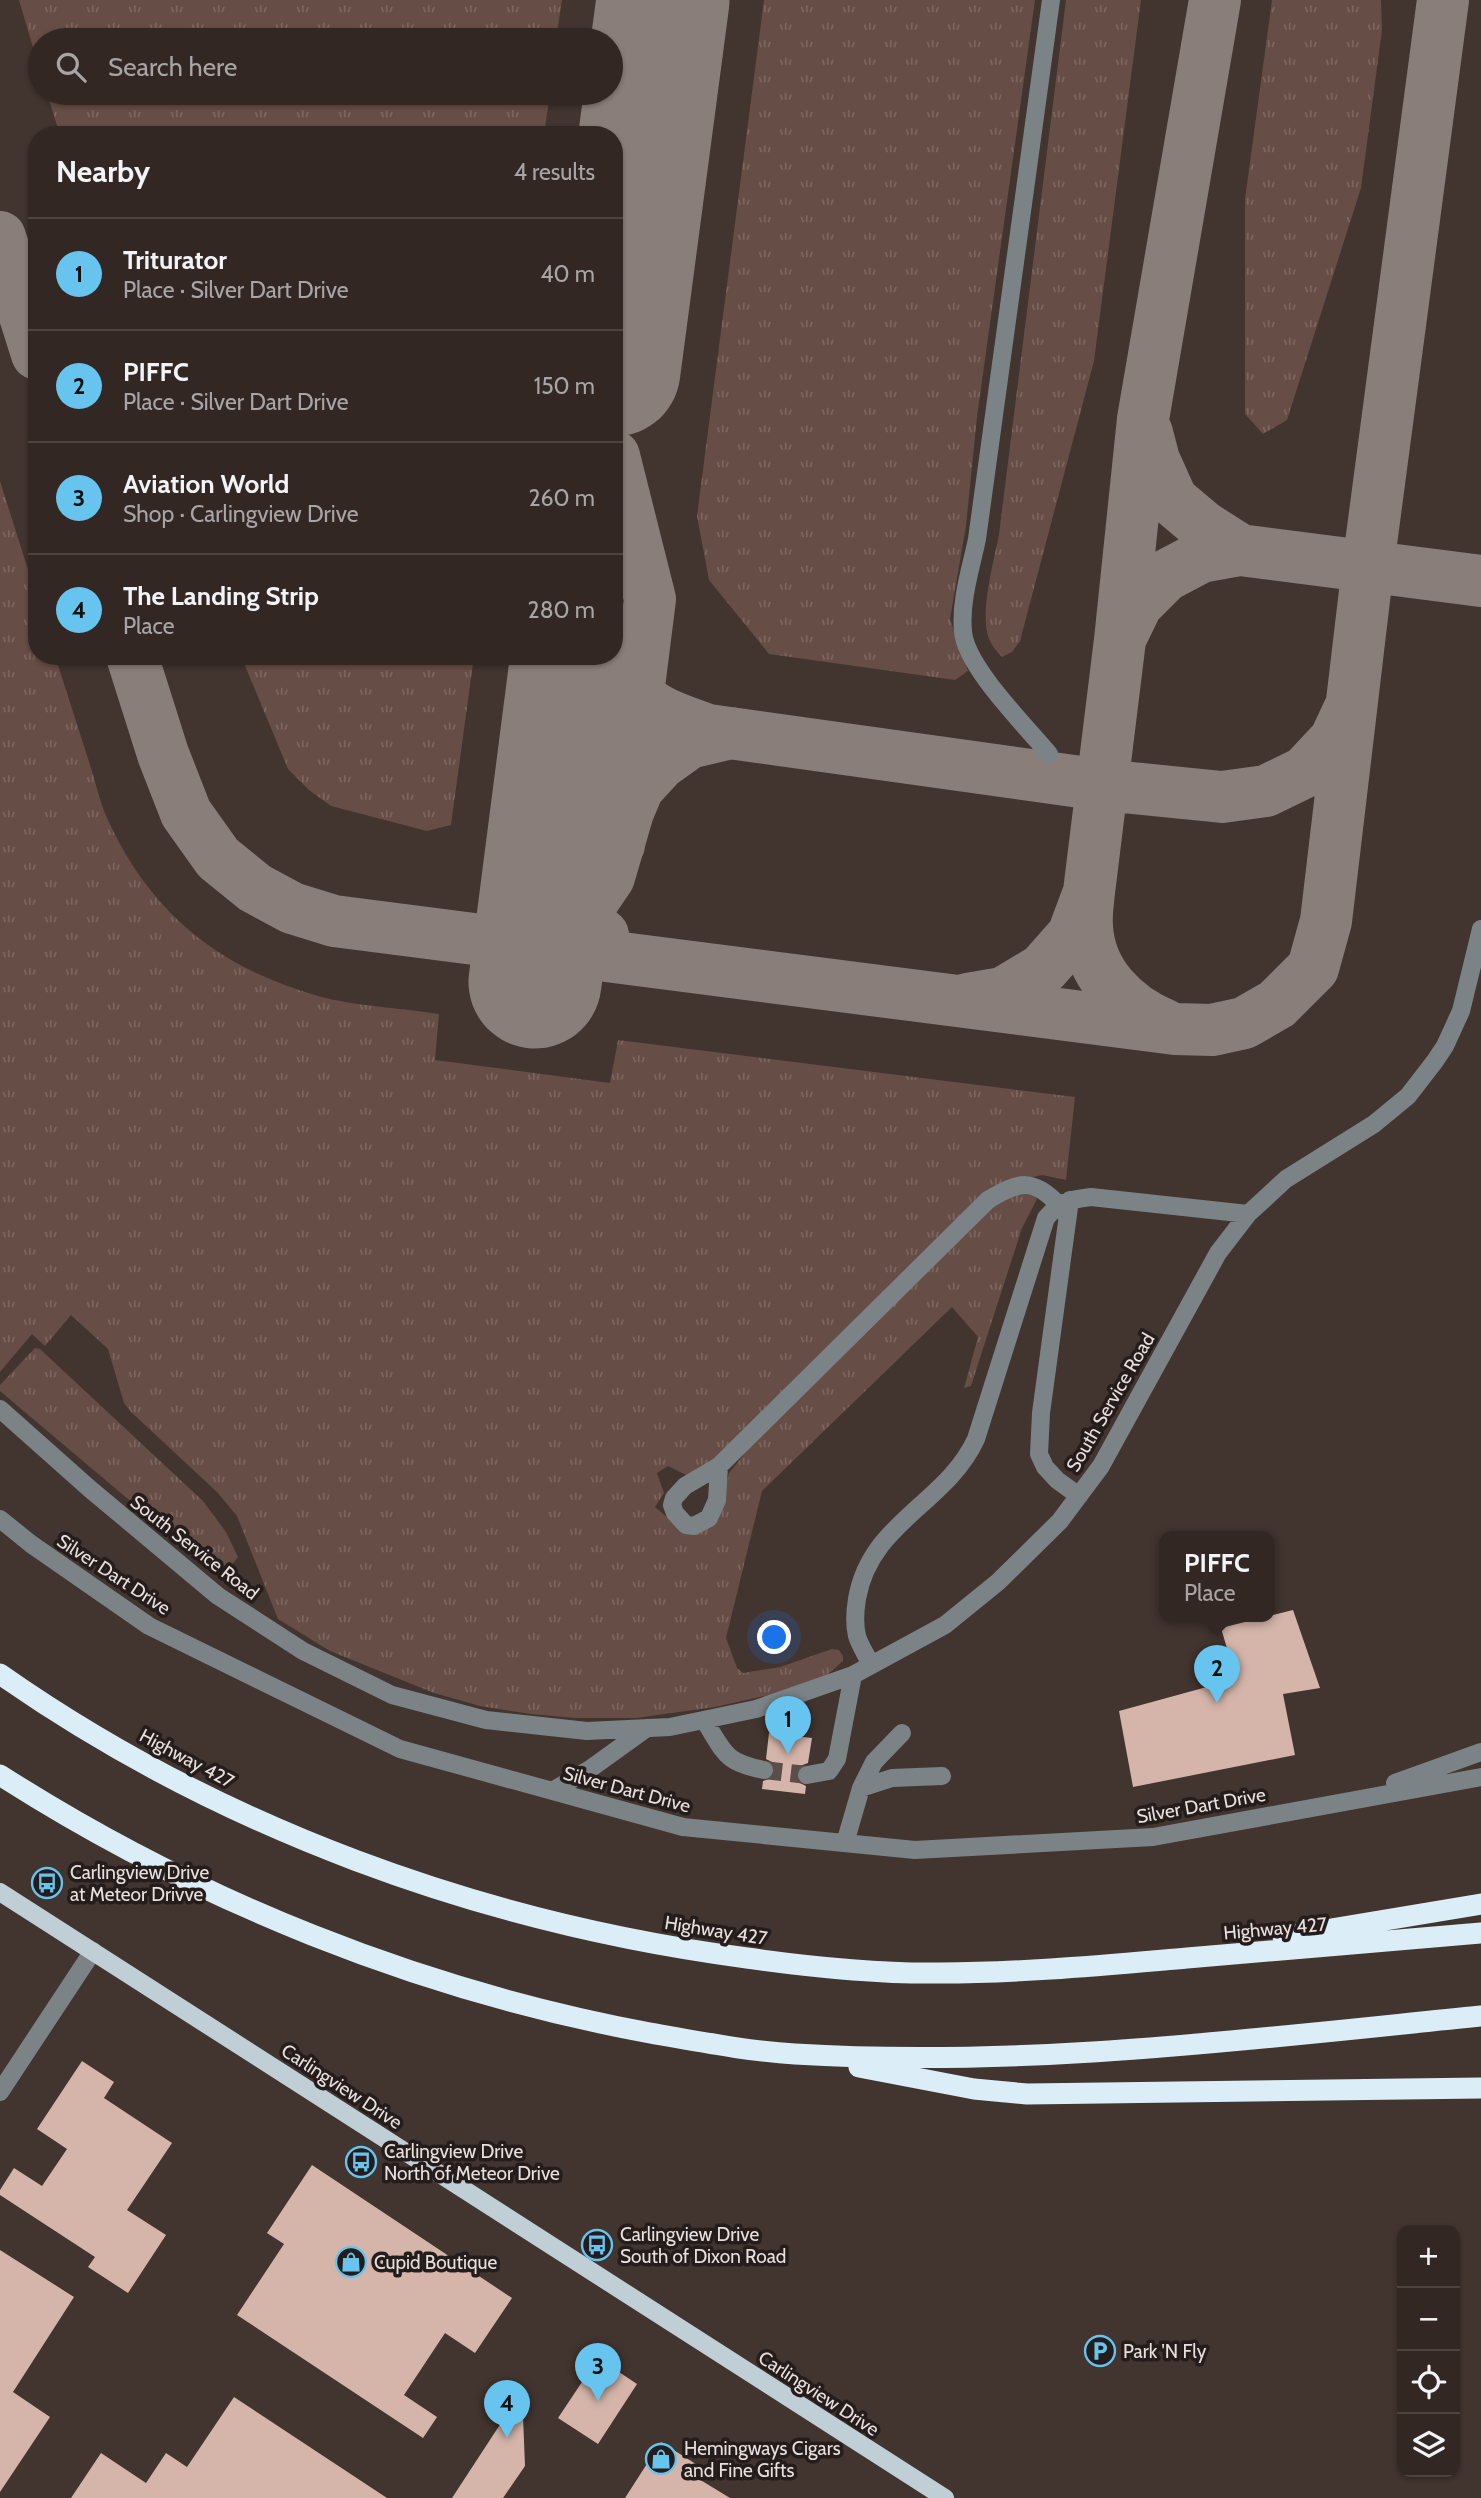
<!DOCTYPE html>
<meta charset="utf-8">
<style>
body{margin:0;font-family:Cabin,sans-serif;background:#3a2f2b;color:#f1f3f6}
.controls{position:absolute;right:21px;bottom:21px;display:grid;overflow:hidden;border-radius:14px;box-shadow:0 2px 5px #0004}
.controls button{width:63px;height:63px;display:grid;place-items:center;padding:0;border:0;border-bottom:2px solid #4d4441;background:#322723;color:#f1f3f6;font:35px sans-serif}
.you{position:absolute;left:775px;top:1638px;width:24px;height:24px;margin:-18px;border:5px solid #fff;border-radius:50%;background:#1a73e8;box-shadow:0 0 0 10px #1a73e833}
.badge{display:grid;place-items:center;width:46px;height:46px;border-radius:50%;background:#66c4ef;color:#111;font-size:23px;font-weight:700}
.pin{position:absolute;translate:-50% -58px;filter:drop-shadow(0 2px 4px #0008)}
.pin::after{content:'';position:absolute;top:37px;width:24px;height:21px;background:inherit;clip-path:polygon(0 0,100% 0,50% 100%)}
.popup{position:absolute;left:1159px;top:1531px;width:116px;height:91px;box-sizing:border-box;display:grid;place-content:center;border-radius:14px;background:#322723;filter:drop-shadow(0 2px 5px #0005);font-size:23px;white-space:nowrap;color:#a8a5a6}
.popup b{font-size:26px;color:#f1f3f6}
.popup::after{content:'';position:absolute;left:50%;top:100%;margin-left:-14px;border:14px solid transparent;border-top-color:#322723}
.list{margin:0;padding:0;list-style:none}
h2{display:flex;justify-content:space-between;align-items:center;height:91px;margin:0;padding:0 28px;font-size:30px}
h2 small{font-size:23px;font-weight:400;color:#a8a5a6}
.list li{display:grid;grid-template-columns:46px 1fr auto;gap:21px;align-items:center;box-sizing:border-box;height:112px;padding:0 28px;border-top:2px solid #4d4441}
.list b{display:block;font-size:26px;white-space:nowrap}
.list p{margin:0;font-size:23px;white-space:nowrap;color:#a8a5a6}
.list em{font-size:23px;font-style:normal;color:#a8a5a6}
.icon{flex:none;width:38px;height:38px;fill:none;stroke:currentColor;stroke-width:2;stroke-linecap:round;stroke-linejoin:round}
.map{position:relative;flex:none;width:1481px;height:2498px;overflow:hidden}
.search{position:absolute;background:#322723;box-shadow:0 2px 5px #0004;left:28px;top:28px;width:595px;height:77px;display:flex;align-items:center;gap:18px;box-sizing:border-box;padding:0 24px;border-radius:38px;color:#a8a5a6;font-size:26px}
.panel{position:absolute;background:#322723;box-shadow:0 2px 5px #0004;left:28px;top:126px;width:595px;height:539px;border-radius:28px}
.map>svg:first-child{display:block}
.grass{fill:url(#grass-tufts)}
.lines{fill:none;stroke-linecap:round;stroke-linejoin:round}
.taxiway{stroke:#8a7e7a;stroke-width:52}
.runway{stroke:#8a7e7a;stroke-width:133}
.building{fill:#d5b5aa}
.minor-tunnel{stroke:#5b4e49;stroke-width:18;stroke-dasharray:18 9;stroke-linecap:butt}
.minor{stroke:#7c8387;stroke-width:18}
.major{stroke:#c0cfd6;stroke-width:18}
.highway{stroke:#dbedf6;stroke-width:21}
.labels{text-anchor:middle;stroke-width:7;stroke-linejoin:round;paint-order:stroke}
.street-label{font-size:19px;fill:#e9dfdc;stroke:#241d1b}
.poi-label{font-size:19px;fill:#e9dfdc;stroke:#241d1b;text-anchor:start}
</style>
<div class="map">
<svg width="1481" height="2498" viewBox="0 0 1481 2498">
<defs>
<pattern id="grass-tufts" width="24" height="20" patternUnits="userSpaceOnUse" patternTransform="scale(1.75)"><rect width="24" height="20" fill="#664d45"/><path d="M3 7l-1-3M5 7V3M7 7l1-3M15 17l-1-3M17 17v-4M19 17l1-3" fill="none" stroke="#7c665f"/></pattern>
</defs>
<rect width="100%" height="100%" fill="#42342f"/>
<path class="grass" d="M 19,0 L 562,0 L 556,40 L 40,40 L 40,71 Z
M 764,0 L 1035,0 L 977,417 L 966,526 L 950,619 L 968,671 L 955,680 L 769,654 L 709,580 L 697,516 Z
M 1066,0 L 1141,0 L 1094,361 L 1020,641 L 1012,652 L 1002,657 C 997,652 992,646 989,639 C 979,613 994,562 999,534 Z
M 1272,0 L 1381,0 L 1382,30 L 1361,188 L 1287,420 L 1263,434 L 1245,414 L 1245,199 Z
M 47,93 L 550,93 L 544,135 L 60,135 Z
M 0,481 L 37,598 L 37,656 L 55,656 C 67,693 79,730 91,768 C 96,784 100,802 107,818 C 150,913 219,968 318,996 C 353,1006 402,1008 439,1014 L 435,1060 L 610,1083 L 618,1040 L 1075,1097 L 1066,1180 L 1042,1175 L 1010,1182 L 706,1467 L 686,1475 L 668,1466 L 657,1473 L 664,1493 L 655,1507 L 681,1529 L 709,1528 L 719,1519 L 729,1473 L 755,1441 L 1001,1196 L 1032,1193 L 1037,1199 L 1022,1228 L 971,1386 L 964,1388 L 978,1337 L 952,1307 L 762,1491 L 726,1638 L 737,1668 L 743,1673 L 780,1667 L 832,1649 L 839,1650 L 843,1656 L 843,1661 L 827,1675 L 769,1695 L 715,1707 L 636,1718 L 575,1718 L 531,1714 L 480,1706 L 434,1693 L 330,1651 L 278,1619 L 237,1516 L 217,1492 L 131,1412 L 124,1403 L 108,1349 L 71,1315 L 45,1346 L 32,1334 L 0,1372 Z
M 241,656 L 474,656 L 451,825 L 427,831 L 331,806 L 309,790 L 288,769 Z
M 35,1348 L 40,1349 L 203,1501 L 226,1532 L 238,1557 L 231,1566 C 215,1569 206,1563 193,1554 L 0,1391 L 0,1385 Z"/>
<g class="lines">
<path class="taxiway" d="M 0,237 L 37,354
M 1147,433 L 1154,460 L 1172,500 L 1204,527 L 1240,550 L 1481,581
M 614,456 L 650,599 L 619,845
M 1122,635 L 1137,604 L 1165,576 L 1201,557 L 1240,550
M 132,656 L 163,754 L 186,813 L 218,858 L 255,888 L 292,908 L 334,921 L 1175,1029 L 1212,1030 L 1244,1023 L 1277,1004 L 1313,968 L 1326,921 L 1368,566 L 1443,0
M 607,656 C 640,705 653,711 708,730 L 1102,785 L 1222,797 L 1266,791 L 1305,772 L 1335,740 L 1349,710
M 552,848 C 564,881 573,913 603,935
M 1089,892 C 1088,903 1086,915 1087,926 C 1089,973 1124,1008 1165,1025
M 506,941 L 531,937 L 558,926 L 594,899 L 609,877 L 628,812 L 638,788 L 661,763 L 689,743 L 731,733
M 968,999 L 1003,993 L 1043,969 L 1073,935 L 1089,892 L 1120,640 L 1143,419 L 1215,0"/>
<path class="runway" d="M 614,370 L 663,0
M 535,982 L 577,656"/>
</g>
<path class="building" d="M 1293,1610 L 1320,1688 L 1283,1694 L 1295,1755 L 1133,1787 L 1119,1711 L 1236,1679 L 1221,1628 Z
M 769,1733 L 812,1738 L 808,1763 L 800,1766 L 796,1772 L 798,1782 L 806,1786 L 805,1794 L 762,1789 L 763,1781 L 772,1778 L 775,1772 L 772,1762 L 766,1759 Z
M 82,2061 L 114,2082 L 104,2098 L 172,2143 L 127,2210 L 166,2235 L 128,2293 L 88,2267 L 95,2257 L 0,2195 L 0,2190 L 14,2168 L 42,2186 L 67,2149 L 37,2129 Z
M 312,2165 L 512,2298 L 475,2353 L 445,2333 L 404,2395 L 437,2417 L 423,2438 L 237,2315 L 284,2244 L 267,2233 Z
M 0,2250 L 74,2297 L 13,2392 L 50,2417 L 0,2492 Z
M 598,2358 L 637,2384 L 598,2444 L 558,2418 Z
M 522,2391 L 525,2466 L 503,2498 L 452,2498 Z
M 234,2397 L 387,2498 L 71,2498 L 101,2453 L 146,2483 L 166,2453 L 187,2467 Z
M 661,2442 L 699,2466 L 694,2476 L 730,2498 L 625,2498 Z"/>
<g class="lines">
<path class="minor-tunnel" d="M 764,1770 L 807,1775"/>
<path class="minor" d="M 1049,754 C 1026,726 965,666 963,631 C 960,601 971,568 977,539 L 1051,0
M 1070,1200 L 1041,1413 L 1039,1454 L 1045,1467 L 1057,1480 L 1079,1496
M 0,1409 L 90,1489 L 218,1596 L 303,1651 L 392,1695 L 486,1720 L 587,1731 L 670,1727 L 756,1709 L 853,1675 L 945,1625 L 998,1582 L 1060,1521 L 1101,1466 L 1218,1253 L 1248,1214 L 1286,1179 L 1374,1124 L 1408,1096 L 1435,1061 L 1445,1046 L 1461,1011 L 1481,929
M 719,1466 L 717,1500 L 709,1518 L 694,1526 L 686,1525 L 675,1513 L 672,1505 L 674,1498 L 685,1486 L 719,1466 L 988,1200 C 1019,1181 1033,1178 1058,1204
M 0,1519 L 31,1544 L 149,1626 L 400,1749 L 683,1827 L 915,1850 L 1153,1837 L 1481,1777
M 871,1665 C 867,1656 860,1646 857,1636 C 854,1623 855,1611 857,1599 C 870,1522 946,1504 976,1439 L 1046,1218 C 1062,1200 1069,1200 1091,1197 L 1248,1214
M 704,1720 C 725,1753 724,1762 764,1770
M 807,1775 L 829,1771 L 837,1759 L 853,1675
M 1395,1783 L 1481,1752
M 861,1788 L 892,1778 L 942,1776
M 552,1791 L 590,1769 L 647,1728
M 845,1843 L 861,1788 L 874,1762 L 902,1733
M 0,2092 L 93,1951"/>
<path class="major" d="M 0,1892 L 945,2498"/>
<path class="highway" d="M 0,1674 C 220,1828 481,1923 747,1958 C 811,1967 875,1974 940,1973 C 1022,1973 1105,1965 1187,1958 C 1285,1950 1383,1941 1481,1933
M 0,1775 C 197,1901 419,1990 650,2033 C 697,2041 746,2051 795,2054 C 1024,2068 1253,2039 1481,2016
M 1283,1937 L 1481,1904
M 859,2067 L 974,2089 L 1027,2094 L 1481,2088"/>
</g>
<defs>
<g id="bus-ring" transform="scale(1.575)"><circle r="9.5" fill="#241d1b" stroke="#66c4ef" stroke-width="1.5"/><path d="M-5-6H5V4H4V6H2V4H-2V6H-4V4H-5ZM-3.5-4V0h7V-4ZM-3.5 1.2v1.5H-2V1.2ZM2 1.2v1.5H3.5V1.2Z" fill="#66c4ef"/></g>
<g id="shop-ring" transform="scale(1.575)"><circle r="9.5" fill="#241d1b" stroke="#66c4ef" stroke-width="1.5"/><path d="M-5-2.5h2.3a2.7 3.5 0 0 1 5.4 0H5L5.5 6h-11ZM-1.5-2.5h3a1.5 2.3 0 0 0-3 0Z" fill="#66c4ef"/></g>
<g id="parking-ring" transform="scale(1.575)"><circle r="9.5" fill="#241d1b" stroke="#66c4ef" stroke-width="1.5"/><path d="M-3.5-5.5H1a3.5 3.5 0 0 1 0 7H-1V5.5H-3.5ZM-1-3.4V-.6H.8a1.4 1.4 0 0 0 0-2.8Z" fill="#66c4ef"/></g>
</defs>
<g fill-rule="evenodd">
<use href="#bus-ring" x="47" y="1883"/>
<use href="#bus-ring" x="361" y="2162"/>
<use href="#bus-ring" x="597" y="2245"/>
<use href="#shop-ring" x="351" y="2262"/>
<use href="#parking-ring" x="1100" y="2351"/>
<use href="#shop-ring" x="661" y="2459"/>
</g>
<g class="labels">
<g class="street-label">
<text transform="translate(1110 1402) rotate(-60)" y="7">South Service Road</text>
<text transform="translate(195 1547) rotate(38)" y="7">South Service Road</text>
<text transform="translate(114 1574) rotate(33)" y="7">Silver Dart Drive</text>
<text transform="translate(187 1758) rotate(28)" y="7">Highway 427</text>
<text transform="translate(627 1789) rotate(15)" y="7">Silver Dart Drive</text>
<text transform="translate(1201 1805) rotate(-10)" y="7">Silver Dart Drive</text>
<text transform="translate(1275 1928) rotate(-5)" y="7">Highway 427</text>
<text transform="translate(716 1930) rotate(9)" y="7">Highway 427</text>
<text transform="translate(342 2086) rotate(33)" y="7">Carlingview Drive</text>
<text transform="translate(819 2393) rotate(33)" y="7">Carlingview Drive</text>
</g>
<g class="poi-label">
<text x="70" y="1879">Carlingview Drive<tspan x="70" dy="22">at Meteor Drivve</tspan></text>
<text x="384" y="2158">Carlingview Drive<tspan x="384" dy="22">North of Meteor Drive</tspan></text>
<text x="620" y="2241">Carlingview Drive<tspan x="620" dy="22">South of Dixon Road</tspan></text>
<text x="374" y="2269">Cupid Boutique</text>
<text x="1123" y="2358">Park 'N Fly</text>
<text x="684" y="2455">Hemingways Cigars<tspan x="684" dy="22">and Fine Gifts</tspan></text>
</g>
</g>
</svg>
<div class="controls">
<button>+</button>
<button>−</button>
<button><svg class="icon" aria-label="locate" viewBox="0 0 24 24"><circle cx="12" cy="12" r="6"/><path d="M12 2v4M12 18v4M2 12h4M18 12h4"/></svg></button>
<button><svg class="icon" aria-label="layers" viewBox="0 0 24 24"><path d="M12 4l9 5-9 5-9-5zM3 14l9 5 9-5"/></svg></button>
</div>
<div class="you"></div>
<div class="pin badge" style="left:788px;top:1754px">1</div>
<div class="pin badge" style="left:1217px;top:1703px">2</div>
<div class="popup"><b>PIFFC</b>Place</div>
<div class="pin badge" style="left:598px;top:2401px">3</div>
<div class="pin badge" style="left:507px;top:2438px">4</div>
<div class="search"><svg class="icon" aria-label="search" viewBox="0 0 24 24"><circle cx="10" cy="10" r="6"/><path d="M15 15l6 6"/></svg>Search here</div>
<section class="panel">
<h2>Nearby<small>4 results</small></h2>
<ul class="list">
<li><span class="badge">1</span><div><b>Triturator</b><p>Place · Silver Dart Drive</p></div><em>40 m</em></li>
<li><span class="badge">2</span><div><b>PIFFC</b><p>Place · Silver Dart Drive</p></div><em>150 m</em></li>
<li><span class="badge">3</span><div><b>Aviation World</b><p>Shop · Carlingview Drive</p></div><em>260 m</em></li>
<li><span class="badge">4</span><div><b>The Landing Strip</b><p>Place</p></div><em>280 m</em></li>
</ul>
</section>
</div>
